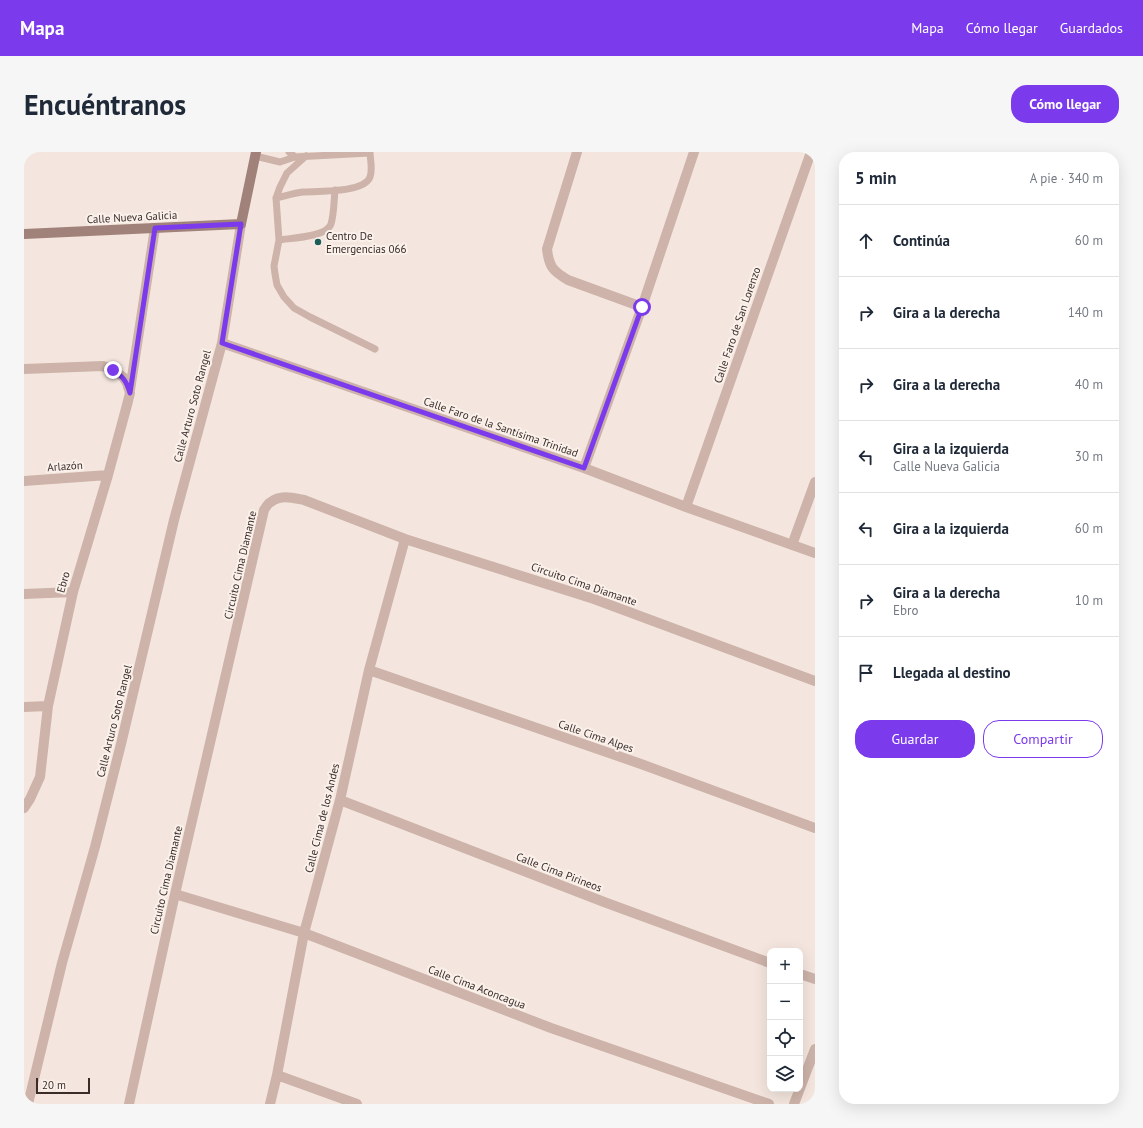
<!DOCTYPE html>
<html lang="es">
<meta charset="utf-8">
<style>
body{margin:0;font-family:"PT Sans",sans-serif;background:#f6f6f7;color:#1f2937}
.controls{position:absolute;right:12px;bottom:12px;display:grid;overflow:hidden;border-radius:8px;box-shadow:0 4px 16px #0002}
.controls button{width:36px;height:36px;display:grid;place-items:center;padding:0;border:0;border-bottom:1px solid #e0e1e3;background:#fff;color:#1f2937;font:20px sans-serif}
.scale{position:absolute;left:12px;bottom:10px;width:54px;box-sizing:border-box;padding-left:4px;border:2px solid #3a2c29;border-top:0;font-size:11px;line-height:14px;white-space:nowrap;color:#3a2c29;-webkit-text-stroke:3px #fbf1eb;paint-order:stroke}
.stop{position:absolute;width:12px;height:12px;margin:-9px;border:3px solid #7c3aed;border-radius:50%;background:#fff}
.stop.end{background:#7c3aed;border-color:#fff;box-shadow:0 1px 4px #0008}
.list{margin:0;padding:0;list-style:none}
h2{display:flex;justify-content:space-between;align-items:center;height:52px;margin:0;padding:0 16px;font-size:17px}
h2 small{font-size:13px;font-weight:400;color:#747a83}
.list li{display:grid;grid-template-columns:26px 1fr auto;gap:12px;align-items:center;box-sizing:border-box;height:72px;padding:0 16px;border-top:1px solid #e0e1e3}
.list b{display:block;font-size:15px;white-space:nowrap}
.list p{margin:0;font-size:13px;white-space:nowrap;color:#747a83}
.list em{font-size:13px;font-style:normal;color:#747a83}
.actions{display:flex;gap:8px;padding:12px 16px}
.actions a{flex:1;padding:9px 0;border:1px solid #7c3aed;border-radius:16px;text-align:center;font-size:14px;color:#7c3aed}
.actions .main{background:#7c3aed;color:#fff}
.icon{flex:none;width:22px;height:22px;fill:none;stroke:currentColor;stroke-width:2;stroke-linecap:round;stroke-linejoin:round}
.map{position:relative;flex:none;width:791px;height:952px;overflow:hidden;border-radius:16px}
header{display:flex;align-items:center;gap:24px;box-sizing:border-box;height:56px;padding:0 20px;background:#7c3aed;color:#fff}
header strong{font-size:19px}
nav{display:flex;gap:22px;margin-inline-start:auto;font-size:14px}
.intro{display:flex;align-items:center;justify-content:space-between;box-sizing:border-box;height:96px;padding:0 24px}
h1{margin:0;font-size:28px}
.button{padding:10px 18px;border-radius:16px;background:#7c3aed;color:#fff;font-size:14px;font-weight:700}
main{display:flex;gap:24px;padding:0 24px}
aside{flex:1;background:#fff;border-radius:16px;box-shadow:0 4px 16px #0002}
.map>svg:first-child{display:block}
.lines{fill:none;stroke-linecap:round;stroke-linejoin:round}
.lane{stroke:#cdb3a9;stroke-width:7}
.street{stroke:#cdb3a9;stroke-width:10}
.secondary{stroke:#a1827a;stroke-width:10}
.route{stroke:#7c3aed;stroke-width:5}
.poi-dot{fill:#1c5e57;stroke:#fbf1eb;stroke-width:1.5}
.labels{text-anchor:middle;stroke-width:4;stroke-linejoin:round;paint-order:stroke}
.street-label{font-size:11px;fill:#3a2c29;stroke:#fbf1eb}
.poi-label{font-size:11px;fill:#3a2c29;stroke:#fbf1eb;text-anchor:start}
</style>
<header>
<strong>Mapa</strong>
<nav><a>Mapa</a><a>Cómo llegar</a><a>Guardados</a></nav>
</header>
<div class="intro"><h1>Encuéntranos</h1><a class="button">Cómo llegar</a></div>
<main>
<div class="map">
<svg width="791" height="952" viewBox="0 0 791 952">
<rect width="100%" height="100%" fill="#f4e6de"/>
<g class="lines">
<path class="lane" d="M 265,0 L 271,5
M 346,0 C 346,7 349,17 346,25 C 340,41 295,39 279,40 C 270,41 261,44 252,46 L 255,88 L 250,114 L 251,122 L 253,133 L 260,145 L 270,156 L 286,165 L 351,197
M 231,4 L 256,10 L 271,5 L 346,1
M 252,46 L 256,35 L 263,21 L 282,4
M 255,88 C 267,86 303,85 307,72 C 310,63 310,48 311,38"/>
<path class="street" d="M 553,0 L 523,97 C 525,115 529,119 544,128 L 618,155
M 198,191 L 560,316 L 662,355 L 791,401
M 0,217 L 79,214 L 89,218 L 99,225 L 103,231 L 106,241 L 103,253 L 84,323 L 49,440 L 24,554 L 16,625 L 6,647 L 0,656
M 106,238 L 131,76
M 560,316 L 618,155 L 670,0
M 0,329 L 84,323
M 662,355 L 787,0
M 768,393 L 791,330
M 0,442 L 49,440
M 345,518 L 617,612 L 791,676
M 0,555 L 24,554
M 316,648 L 580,750 L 746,811
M 151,742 L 280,781 L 527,876 L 745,952
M 776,822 L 791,827
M 253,923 L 333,952
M 4,952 L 38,811 L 71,695 L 97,592 L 150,368 L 198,191 L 217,72
M 105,952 L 151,742 L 240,358 C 242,355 244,351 247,350 C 256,342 270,346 280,348 L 381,387 L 570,447 L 791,529
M 246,952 L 253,923 L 280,781 L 316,648 L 345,518 L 381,387
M 770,952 L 791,897"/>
<path class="secondary" d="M 0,82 L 217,72 L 232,0"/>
</g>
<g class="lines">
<path class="route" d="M 89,218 C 99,225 102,228 106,241 L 131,76 L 217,72 L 198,191 L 560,316 L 618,155"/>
</g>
<circle class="poi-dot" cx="294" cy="90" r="4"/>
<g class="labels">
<g class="street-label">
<text transform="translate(108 65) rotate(-3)" y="4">Calle Nueva Galicia</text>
<text transform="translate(713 173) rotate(-71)" y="4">Calle Faro de San Lorenzo</text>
<text transform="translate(168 254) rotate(-75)" y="4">Calle Arturo Soto Rangel</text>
<text transform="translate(477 275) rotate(19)" y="4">Calle Faro de la Santísima Trinidad</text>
<text transform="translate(41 314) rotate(-4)" y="4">Arlazón</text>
<text transform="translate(216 413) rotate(-77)" y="4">Circuito Cima Diamante</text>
<text transform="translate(39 430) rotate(-74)" y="4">Ebro</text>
<text transform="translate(560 432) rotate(19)" y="4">Circuito Cima Diamante</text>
<text transform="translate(90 569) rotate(-76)" y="4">Calle Arturo Soto Rangel</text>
<text transform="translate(572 584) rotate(19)" y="4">Calle Cima Alpes</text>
<text transform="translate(298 666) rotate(-76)" y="4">Calle Cima de los Andes</text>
<text transform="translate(535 720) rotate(21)" y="4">Calle Cima Pirineos</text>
<text transform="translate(142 728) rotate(-77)" y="4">Circuito Cima Diamante</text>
<text transform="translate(453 835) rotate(21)" y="4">Calle Cima Aconcagua</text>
</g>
<g class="poi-label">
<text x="302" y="88">Centro De<tspan x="302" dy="13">Emergencias 066</tspan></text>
</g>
</g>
</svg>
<div class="controls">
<button>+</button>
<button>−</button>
<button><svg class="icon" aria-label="locate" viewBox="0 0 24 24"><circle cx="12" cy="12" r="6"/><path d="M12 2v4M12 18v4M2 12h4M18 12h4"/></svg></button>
<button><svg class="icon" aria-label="layers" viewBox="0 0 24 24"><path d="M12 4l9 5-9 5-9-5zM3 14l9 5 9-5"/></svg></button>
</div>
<div class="scale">20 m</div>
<div class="stop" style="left:618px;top:155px"></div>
<div class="stop end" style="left:89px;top:218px"></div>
</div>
<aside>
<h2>5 min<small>A pie · 340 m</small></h2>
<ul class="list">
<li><svg class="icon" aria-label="ahead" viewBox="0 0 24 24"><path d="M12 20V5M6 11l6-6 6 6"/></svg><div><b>Continúa</b></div><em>60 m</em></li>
<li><svg class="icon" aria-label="right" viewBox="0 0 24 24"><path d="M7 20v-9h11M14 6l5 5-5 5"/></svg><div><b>Gira a la derecha</b></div><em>140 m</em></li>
<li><svg class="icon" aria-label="right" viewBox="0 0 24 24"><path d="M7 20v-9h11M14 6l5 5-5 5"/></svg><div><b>Gira a la derecha</b></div><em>40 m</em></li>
<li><svg class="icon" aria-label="left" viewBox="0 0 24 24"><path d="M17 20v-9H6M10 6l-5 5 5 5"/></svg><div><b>Gira a la izquierda</b><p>Calle Nueva Galicia</p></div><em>30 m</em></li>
<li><svg class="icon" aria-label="left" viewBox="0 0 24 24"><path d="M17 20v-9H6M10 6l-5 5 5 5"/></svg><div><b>Gira a la izquierda</b></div><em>60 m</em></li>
<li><svg class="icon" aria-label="right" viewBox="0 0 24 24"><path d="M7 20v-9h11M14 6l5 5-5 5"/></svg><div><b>Gira a la derecha</b><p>Ebro</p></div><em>10 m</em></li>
<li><svg class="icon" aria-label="arrive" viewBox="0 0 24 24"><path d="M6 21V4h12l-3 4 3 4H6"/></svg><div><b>Llegada al destino</b></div></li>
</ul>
<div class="actions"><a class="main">Guardar</a><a>Compartir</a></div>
</aside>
</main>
